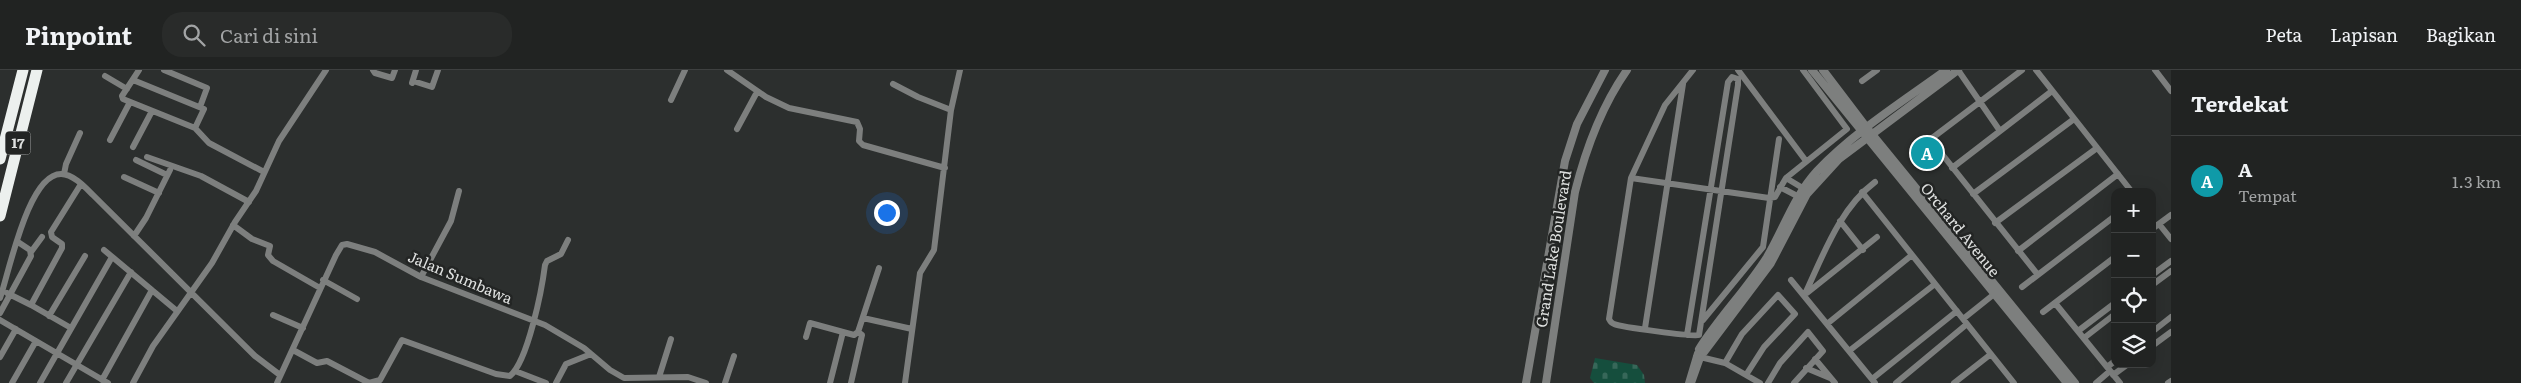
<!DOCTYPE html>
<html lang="id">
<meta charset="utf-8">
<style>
body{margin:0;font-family:Literata,serif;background:#292b2a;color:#f1f3f6}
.controls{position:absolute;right:15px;bottom:15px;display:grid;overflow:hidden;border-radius:10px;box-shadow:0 5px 20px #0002}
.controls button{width:45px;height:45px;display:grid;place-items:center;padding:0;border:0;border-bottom:1px solid #3e4040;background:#212322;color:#f1f3f6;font:25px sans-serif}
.you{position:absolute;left:886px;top:142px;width:18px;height:18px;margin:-12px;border:4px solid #fff;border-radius:50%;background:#1a73e8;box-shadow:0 0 0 8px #1a73e833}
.badge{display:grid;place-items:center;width:32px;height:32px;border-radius:50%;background:#f49aa2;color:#fff;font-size:16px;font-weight:700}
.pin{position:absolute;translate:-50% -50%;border:2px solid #fff;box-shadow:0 1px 5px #0006}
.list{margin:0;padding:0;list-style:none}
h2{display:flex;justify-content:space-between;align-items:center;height:65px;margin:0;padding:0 20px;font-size:21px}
h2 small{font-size:16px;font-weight:400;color:#a2a4a5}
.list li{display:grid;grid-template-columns:32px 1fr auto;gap:15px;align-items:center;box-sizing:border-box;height:90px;padding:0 20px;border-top:1px solid #3e4040}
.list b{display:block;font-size:19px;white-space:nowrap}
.list p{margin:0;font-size:16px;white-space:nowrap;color:#a2a4a5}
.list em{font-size:16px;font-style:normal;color:#a2a4a5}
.icon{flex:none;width:28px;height:28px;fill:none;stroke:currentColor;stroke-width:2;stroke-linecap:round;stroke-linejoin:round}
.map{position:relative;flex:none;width:2171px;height:313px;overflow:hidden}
header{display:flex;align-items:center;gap:30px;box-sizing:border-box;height:70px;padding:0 25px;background:#212322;border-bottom:1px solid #3e4040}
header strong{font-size:24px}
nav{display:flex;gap:28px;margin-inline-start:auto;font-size:18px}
.search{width:350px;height:45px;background:#292b2a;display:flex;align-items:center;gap:12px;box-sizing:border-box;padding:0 18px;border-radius:20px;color:#a2a4a5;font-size:19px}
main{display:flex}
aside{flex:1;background:#212322}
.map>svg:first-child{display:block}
.cemetery{fill:url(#cemetery-stones)}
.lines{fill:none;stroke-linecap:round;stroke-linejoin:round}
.minor{stroke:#7d7f7e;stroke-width:6}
.tertiary{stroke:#7d7f7e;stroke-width:8}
.motorway{stroke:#ecf0ee;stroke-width:11}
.labels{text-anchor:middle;stroke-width:5;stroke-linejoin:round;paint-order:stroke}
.shield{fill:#232524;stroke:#a7a9a8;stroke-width:1}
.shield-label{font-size:14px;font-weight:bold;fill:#dfe1e0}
.street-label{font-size:15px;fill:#dfe1e0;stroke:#232524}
</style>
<header>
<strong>Pinpoint</strong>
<div class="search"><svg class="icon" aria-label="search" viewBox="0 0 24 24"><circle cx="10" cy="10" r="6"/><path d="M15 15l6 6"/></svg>Cari di sini</div>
<nav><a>Peta</a><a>Lapisan</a><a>Bagikan</a></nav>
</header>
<main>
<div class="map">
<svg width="2171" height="313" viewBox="0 0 2171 313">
<defs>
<pattern id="cemetery-stones" width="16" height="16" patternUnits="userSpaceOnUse" patternTransform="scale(1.25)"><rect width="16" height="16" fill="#154e3d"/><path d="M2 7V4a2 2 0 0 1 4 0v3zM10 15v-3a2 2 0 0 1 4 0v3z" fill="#376759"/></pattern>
</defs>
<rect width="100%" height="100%" fill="#2c2f2e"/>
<path class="cemetery" d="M 1595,288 L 1637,295 L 1644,305 L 1645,313 L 1594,313 L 1590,308 Z"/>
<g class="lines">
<path class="minor" d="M 139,0 L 122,26 L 123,29 L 195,58 L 209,73 L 264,102
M 164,0 L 207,18 L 200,37
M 373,0 L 375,3 L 392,8 L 395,0
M 727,0 L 766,27 L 789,38 L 857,52 L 860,59 L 859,71 L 863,75 L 945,98
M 1738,0 L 1806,91
M 1958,0 L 2000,61
M 2036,0 L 2132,122
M 2155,0 L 2171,21
M 105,6 L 127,19
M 133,10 L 204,39 L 195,58
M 413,11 L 432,17 L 438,0
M 1862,11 L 1877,0
M 412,13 L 416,0
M 893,14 L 918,27 L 951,40
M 671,30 L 685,0
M 737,59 L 757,22
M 1930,69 L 2038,205
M 110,70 L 130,32
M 133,77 L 152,41
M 1915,81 L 2022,0
M 147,87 L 201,106 L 249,132
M 136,90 L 167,105
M 1952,98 L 2052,21
M 64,104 L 66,94 L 80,63
M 124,107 L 159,123
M 1631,108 L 1769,128 L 1775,127 L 1786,108 L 1847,59 L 1803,0
M 1786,108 L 1806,120
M 1780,117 L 1801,128
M 1862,122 L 2014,313
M 1973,124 L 2074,49
M 1840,151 L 1863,180
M 1995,153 L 2097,78
M 2159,154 L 2171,169
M 233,155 L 252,169 L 270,176 L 268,185 L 273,191 L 320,218
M 2152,159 L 2171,145
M 134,166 L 146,148 L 170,100
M 104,180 L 177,241
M 2018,181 L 2118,104
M 31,182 L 42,167
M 2152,205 L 2171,191
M 421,207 L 451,151 L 459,121
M 323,210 L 357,229
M 1791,210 L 1875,313
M 2152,215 L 2171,201
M 2022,217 L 2115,146
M 7,223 L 31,235
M 1807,223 L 1877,167
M 1804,226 C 1823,186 1839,139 1875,112
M 0,228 C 9,203 28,104 61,104 C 73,104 85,117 93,125 L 255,286 L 280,305
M 2055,233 L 2120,313
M 2043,242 L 2115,187
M 0,243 L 31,186 L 30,180 L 18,172
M 273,245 L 303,258
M 49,246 L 85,186
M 863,248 L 912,259
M 1963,249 L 1998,221
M 0,250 L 108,313
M 1703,250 L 1763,177 L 1779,69
M 1827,254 L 1912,185
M 71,258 L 31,235 L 62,178 L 62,174 L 52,167 L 51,162 L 81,114
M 1645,258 L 1683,14
M 2078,261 L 2115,233
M 843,262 L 854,265 L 858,262
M 2152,262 L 2171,247
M 1687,265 L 1728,12 L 1732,7 L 1738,9 L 1738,15 L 1699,265 C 1693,267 1621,257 1614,254 C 1611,253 1610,251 1609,249 L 1631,108 L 1665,35 L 1693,0
M 806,267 L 810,253 L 843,262 L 830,313
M 2084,268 L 2115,244
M 2152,276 L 2171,262
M 293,280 L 317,293 L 327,291 L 369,313
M 1849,281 L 1935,214
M 1696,286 L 1725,293 L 1760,313
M 0,287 L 16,259
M 1815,289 L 1835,313
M 1725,293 L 1742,264 L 1778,225 L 1795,244 L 1764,277 L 1746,305
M 2107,297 L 2115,291
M 1806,298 L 1830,308
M 515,301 L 546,313
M 2113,305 L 2128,294
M 659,307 L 671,269
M 1872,309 L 1957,241
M 102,310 L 152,220
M 12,313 L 36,271
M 40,313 L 112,187
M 66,313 L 131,202
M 133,313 L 153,276 L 212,193 L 235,152 L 256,121 L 279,71 L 326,0
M 277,313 L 336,185 L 342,175 L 347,174 L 375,182 L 421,207 L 545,255 L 584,278 L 610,300 L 624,308 L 688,307 L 706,313
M 369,313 L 380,310 L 402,270 L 496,304 L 510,306 C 528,291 542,219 545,195 L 547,191 L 561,184 L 568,170
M 556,313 L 566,294 L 591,284
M 725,313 L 734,286
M 851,313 L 862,265 L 858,262 L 879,198
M 905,313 L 920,203 L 934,180 L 951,40 L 960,0
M 1688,313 L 1697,283
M 1692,313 L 1702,285
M 1768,313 L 1780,293 L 1808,262 L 1823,281 L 1794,313
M 1896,313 L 1967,254
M 1954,313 L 1991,284
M 2096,313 L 2110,301
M 2168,313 L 2171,311"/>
<path class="tertiary" d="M 1812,0 L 2067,313
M 1823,0 L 1867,58 L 2075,313
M 1699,279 C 1719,247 1747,219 1767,187 C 1784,158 1794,126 1817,101 C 1854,62 1902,32 1946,0
M 1704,282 L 1771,193 L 1807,124 L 1839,89 L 1958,0
M 1526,313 L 1565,91 L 1577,54 L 1605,0
M 1546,313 L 1575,122 C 1586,78 1601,37 1627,0"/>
<path class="motorway" d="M 0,89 L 23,0
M 0,146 L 37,0"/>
</g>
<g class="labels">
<rect class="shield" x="5.5" y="61.5" width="25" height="23" rx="4"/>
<g class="shield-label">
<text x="18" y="78">17</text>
</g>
<g class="street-label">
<text transform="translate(1960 160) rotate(51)" y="5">Orchard Avenue</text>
<text transform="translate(1554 179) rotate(-81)" y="5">Grand Lake Boulevard</text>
<text transform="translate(460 208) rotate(23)" y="5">Jalan Sumbawa</text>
</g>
</g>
</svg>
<div class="controls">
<button>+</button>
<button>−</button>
<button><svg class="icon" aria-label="locate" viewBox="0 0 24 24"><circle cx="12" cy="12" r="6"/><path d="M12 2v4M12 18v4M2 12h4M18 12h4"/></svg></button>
<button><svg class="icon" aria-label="layers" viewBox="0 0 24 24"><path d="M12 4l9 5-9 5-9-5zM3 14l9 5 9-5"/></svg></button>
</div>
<div class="you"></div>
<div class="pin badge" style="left:1927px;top:83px;background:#0f9aa8">A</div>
</div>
<aside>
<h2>Terdekat<small></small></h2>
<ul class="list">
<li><span class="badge" style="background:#0f9aa8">A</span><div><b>A</b><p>Tempat</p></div><em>1.3 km</em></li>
</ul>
</aside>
</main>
